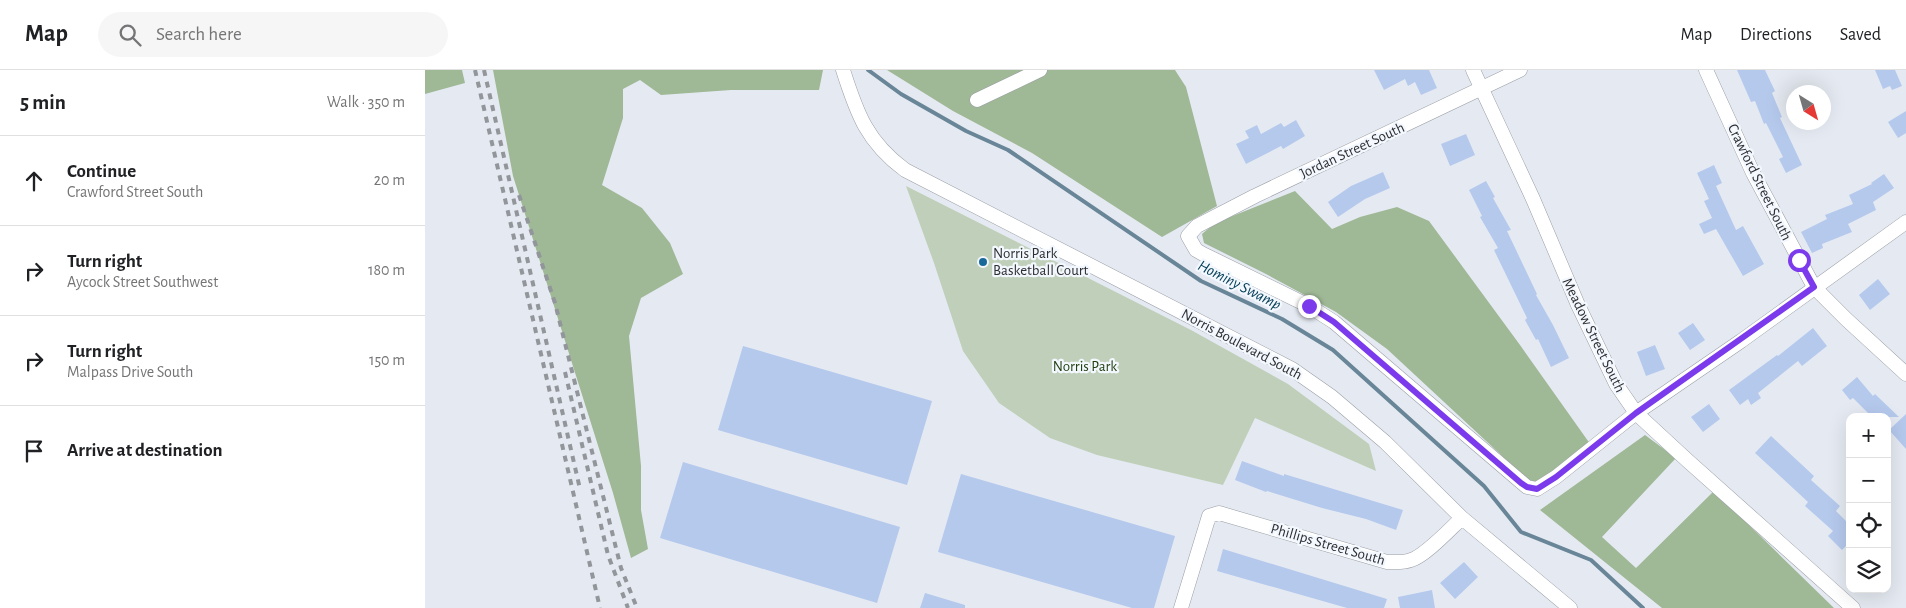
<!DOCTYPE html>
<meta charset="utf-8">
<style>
body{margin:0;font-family:"Alegreya Sans",sans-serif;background:#f6f6f6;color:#202124}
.controls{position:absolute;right:15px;bottom:15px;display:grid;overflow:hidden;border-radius:10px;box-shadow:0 5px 20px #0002}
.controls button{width:45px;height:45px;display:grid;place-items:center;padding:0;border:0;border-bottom:1px solid #e0e0e0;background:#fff;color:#202124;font:25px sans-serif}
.compass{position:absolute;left:1361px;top:15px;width:45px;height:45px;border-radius:50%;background:#fff;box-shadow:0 5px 20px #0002;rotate:143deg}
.stop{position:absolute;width:15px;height:15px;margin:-11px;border:4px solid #7c3aed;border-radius:50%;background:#fff}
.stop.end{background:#7c3aed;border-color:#fff;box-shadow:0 1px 5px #0008}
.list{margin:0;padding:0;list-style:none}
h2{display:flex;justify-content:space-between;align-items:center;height:65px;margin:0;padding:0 20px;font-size:21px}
h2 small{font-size:16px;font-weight:400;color:#757577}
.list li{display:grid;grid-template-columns:32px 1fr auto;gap:15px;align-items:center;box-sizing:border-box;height:90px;padding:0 20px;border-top:1px solid #e0e0e0}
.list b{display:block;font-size:19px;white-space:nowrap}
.list p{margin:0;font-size:16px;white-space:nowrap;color:#757577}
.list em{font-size:16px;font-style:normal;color:#757577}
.icon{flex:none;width:28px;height:28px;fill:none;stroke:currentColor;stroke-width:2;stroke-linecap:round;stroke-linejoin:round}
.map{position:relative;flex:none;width:1481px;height:538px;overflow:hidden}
header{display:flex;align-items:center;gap:30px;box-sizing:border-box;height:70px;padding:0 25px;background:#fff;border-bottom:1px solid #e0e0e0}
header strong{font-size:24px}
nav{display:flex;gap:28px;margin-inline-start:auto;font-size:18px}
.search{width:350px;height:45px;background:#f6f6f6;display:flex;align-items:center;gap:12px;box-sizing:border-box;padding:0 18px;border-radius:28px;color:#757577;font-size:19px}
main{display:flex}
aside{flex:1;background:#fff}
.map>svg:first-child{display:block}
.green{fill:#bfcfb9}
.forest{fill:#9fb896}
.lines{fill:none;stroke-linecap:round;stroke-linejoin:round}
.stream{stroke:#698698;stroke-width:4}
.building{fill:#b5c9ed}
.street-casing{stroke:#9a9ea6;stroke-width:15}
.street{stroke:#fff;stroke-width:14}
.rail{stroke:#92959a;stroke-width:4;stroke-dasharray:6 6;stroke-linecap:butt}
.route{stroke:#7c3aed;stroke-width:6}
.poi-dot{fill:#19689a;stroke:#f3f7fe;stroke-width:2}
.labels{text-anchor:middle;stroke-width:4.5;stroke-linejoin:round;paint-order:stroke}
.street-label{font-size:15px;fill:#2e2f32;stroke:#f3f7fe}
.poi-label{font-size:15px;fill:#2e2f32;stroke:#f3f7fe;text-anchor:start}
.park-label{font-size:15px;fill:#1d3e0c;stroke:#f3f7fe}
.water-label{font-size:16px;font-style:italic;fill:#064058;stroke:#f3f7fe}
</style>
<header>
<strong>Map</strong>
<div class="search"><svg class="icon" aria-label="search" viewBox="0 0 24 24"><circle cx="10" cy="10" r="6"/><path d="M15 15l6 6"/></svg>Search here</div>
<nav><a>Map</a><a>Directions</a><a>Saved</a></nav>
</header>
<main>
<aside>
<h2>5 min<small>Walk · 350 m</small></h2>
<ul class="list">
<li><svg class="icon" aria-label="ahead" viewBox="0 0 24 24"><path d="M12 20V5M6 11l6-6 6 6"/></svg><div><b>Continue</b><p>Crawford Street South</p></div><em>20 m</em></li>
<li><svg class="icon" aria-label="right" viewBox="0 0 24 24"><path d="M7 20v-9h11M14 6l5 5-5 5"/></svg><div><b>Turn right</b><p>Aycock Street Southwest</p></div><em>180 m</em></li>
<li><svg class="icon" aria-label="right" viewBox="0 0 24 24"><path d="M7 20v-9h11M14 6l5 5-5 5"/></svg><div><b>Turn right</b><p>Malpass Drive South</p></div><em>150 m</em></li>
<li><svg class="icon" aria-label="arrive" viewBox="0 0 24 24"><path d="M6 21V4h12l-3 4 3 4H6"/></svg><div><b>Arrive at destination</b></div></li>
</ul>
</aside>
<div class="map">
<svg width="1481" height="538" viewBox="0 0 1481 538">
<rect width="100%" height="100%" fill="#e5eaf2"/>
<path class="green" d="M 481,116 L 766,260 L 863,314 L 944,374 L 951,401 L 830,348 L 798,415 L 672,385 L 625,368 L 574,333 L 538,281 L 509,193 Z"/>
<path class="forest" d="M 0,0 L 37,0 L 40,13 L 0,24 Z
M 68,0 L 398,0 L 394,20 L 306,20 L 236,25 L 215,10 L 198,19 L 198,48 L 177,115 L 217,138 L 245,173 L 258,204 L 216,228 L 204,266 L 216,396 L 216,440 L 223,479 L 206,488 L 188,423 L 88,106 Z
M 462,0 L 750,0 L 761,17 L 792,136 L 737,167 L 607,83 L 528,41 Z
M 870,121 L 907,159 L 935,147 L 972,137 L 1004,151 L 1095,275 L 1168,378 L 1117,417 L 1099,409 L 1074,383 L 962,279 L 911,242 L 841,204 L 779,173 L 777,164 L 790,153 Z
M 1220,365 L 1251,388 L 1177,467 L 1211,498 L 1289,421 L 1409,538 L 1237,538 L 1115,440 Z"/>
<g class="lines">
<path class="stream" d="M 443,0 L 476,24 L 541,61 L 583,80 L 776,211 L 857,249 L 908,280 L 1059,416 L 1096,462 L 1166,490 L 1218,538"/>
</g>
<path class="building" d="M 949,0 L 1004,0 L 1012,18 L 996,25 L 990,12 L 983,16 L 980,9 L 959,20 Z
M 1312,0 L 1340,0 L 1350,21 L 1347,23 L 1357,47 L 1355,48 L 1377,95 L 1361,103 L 1354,89 L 1358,87 L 1341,53 L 1339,54 L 1330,31 L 1326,32 Z
M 1450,0 L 1470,0 L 1477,16 L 1467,20 L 1465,16 L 1458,19 Z
M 1481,41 L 1481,63 L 1473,68 L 1463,52 Z
M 871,50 L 880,66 L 858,79 L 856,76 L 821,94 L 811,74 L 824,68 L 820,61 L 832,55 L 836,64 L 856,53 L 859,57 Z
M 1041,64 L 1050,85 L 1025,96 L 1016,74 Z
M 1289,95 L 1297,113 L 1291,116 L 1311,160 L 1318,156 L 1339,194 L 1318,206 L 1291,159 L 1279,164 L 1274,154 L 1287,148 L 1279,131 L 1284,129 L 1272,103 Z
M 958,102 L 965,118 L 940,129 L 913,147 L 903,132 L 926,116 Z
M 1459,104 L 1469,118 L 1448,132 L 1451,140 L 1423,154 L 1427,162 L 1397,174 L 1398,178 L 1387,183 L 1376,162 L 1402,149 L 1400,145 L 1428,134 L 1424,125 L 1447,114 L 1446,113 Z
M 1061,111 L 1070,127 L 1068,128 L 1086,160 L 1082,161 L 1112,224 L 1111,225 L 1128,255 L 1144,288 L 1126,297 L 1113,269 L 1111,270 L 1100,250 L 1102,248 L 1069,180 L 1073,178 L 1055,147 L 1057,146 L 1044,120 Z
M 1453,209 L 1465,224 L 1445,240 L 1434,225 Z
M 1268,253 L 1280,270 L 1265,280 L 1253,263 Z
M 1388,258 L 1402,276 L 1377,296 L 1373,291 L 1333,323 L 1336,328 L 1326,335 L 1323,329 L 1315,335 L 1304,320 L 1352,285 L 1353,286 Z
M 1230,275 L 1240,299 L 1221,306 L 1212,282 Z
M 318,276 L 507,331 L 482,415 L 293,360 Z
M 1432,307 L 1448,326 L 1450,324 L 1474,347 L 1447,347 L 1428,328 L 1425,330 L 1417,320 Z
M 1284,334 L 1295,349 L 1278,362 L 1266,347 Z
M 1481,344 L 1481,379 L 1464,360 Z
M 1346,366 L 1389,406 L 1386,410 L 1415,436 L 1411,441 L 1425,455 L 1425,472 L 1417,480 L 1403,466 L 1408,461 L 1380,436 L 1383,432 L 1330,383 Z
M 817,391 L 859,406 L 859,404 L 978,440 L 971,460 L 941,449 L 897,438 L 842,421 L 841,422 L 810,410 Z
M 258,392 L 475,457 L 452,533 L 235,468 Z
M 536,404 L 750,466 L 729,538 L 707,538 L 513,482 Z
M 798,479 L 962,529 L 959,538 L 922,538 L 792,501 Z
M 1039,492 L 1053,507 L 1030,529 L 1015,513 Z
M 1007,520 L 1010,538 L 975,538 L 973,527 Z
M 500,523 L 540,535 L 540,538 L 495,538 Z"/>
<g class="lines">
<g class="street-casing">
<path id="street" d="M 418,0 C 432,44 442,72 480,100 L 867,299 L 907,327 L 960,372 L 1037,448 L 1145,538
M 1048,0 L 1108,129 L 1153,235 L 1191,314 L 1211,343 L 1263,391 L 1428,538
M 1095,0 L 830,126 L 772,156 L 763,166 L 771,180 L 778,184 L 884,236 L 909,252 L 1102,417 L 1112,419 L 1131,407 L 1211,343 L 1316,271 L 1481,152
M 1281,0 L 1328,103 L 1389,217 L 1421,249 L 1481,304
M 552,30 L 615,0
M 756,538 L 784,446 L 794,443 L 962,492 C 970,492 978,493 986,490 C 1000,486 1025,459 1037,448"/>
</g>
<use href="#street" class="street"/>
<path class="rail" d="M 50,0 L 175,538
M 59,0 L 155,419
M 94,125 L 130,233 L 196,498 L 212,538
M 140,302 L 183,485 L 203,538"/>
</g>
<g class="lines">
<path class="route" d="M 884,236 L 909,252 L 1096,413 L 1102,417 L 1112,419 L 1131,407 L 1211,343 L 1389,217 L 1374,190"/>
</g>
<circle class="poi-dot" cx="558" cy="192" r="5"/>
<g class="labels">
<g class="street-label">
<text transform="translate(927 80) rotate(-25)" y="5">Jordan Street South</text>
<text transform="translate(1335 112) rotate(64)" y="5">Crawford Street South</text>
<text transform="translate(1169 265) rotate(64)" y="5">Meadow Street South</text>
<text transform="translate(817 274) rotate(28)" y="5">Norris Boulevard South</text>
<text transform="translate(903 474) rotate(16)" y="5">Phillips Street South</text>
</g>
<g class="poi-label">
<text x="568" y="188">Norris Park<tspan x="568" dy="17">Basketball Court</tspan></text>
</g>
<g class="park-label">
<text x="660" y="301">Norris Park</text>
</g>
<g class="water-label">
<text transform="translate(815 214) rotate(27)" y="6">Hominy Swamp</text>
</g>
</g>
</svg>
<div class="controls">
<button>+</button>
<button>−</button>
<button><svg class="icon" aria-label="locate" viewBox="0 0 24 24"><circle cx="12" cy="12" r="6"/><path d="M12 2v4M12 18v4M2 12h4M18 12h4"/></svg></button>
<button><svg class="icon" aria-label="layers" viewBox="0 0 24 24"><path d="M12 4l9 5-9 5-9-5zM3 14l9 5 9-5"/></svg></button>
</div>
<svg class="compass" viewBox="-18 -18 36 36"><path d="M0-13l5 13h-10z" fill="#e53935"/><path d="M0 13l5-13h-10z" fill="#757577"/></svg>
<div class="stop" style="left:1374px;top:190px"></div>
<div class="stop end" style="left:884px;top:236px"></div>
</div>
</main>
